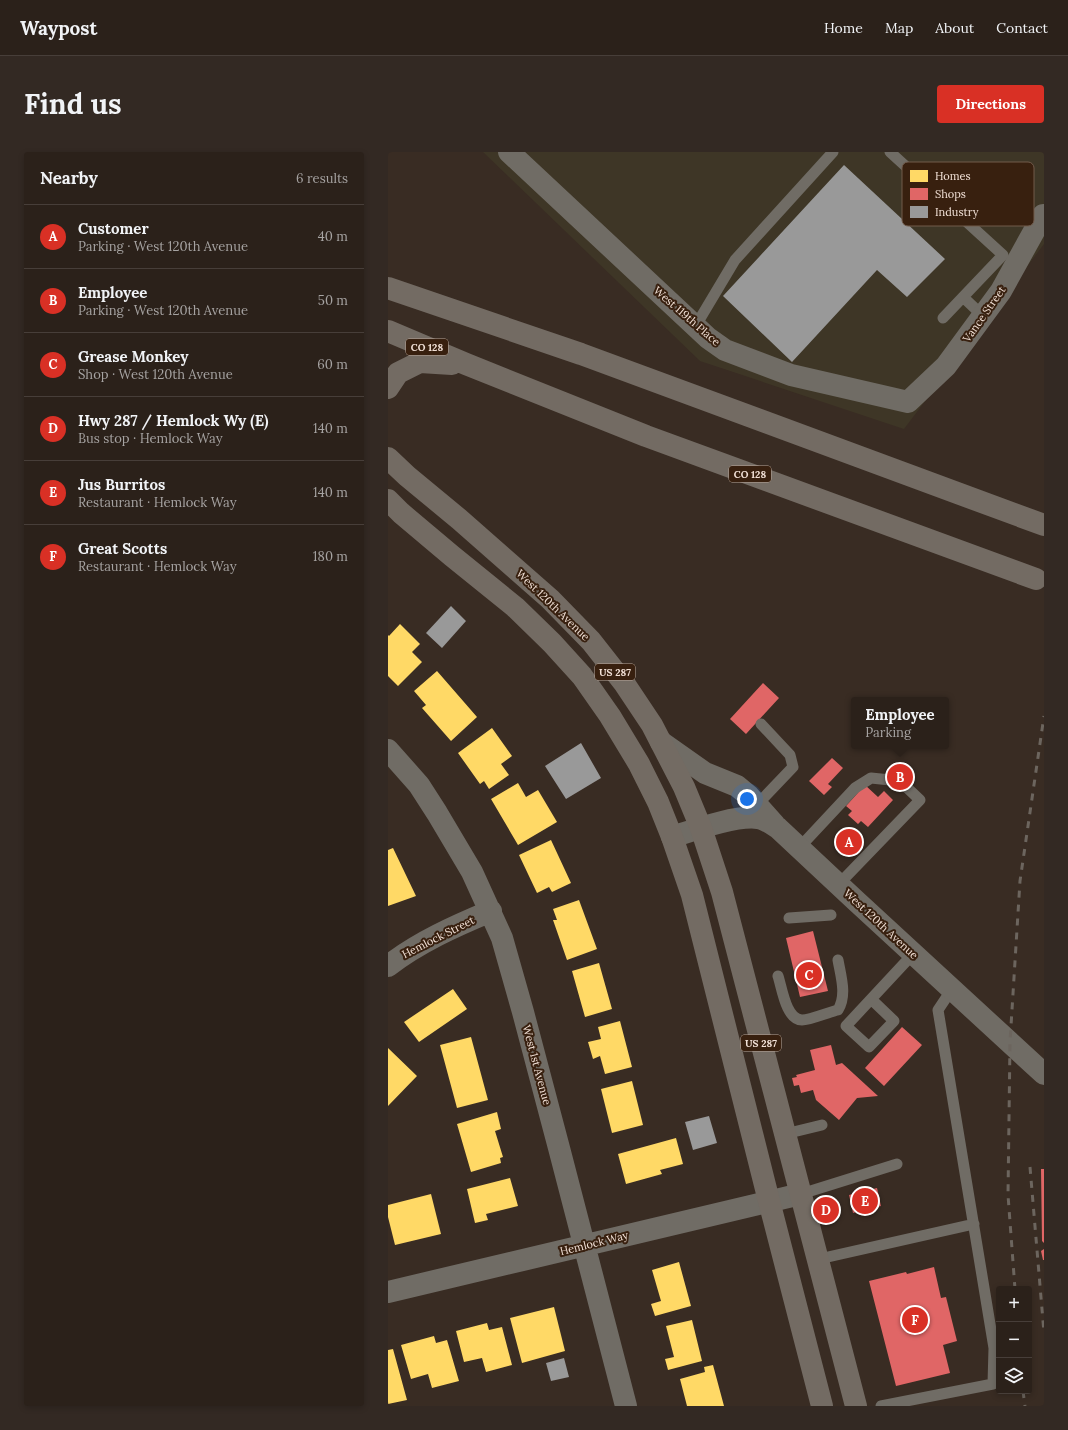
<!DOCTYPE html>
<meta charset="utf-8">
<style>
body{margin:0;font-family:Lora,serif;background:#332923;color:#f1f3f6}
.controls{position:absolute;right:12px;bottom:12px;display:grid;overflow:hidden;border-radius:4px;box-shadow:0 2px 6px #0003}
.controls button{width:36px;height:36px;display:grid;place-items:center;padding:0;border:0;border-bottom:1px solid #473e39;background:#2b211a;color:#f1f3f6;font:20px sans-serif}
.you{position:absolute;left:359px;top:647px;width:14px;height:14px;margin:-10px;border:3px solid #fff;border-radius:50%;background:#1a73e8;box-shadow:0 0 0 6px #1a73e833}
.badge{display:grid;place-items:center;width:26px;height:26px;border-radius:50%;background:#d93025;color:#fff;font-size:13px;font-weight:700}
.pin{position:absolute;translate:-50% -50%;border:2px solid #fff;box-shadow:0 1px 4px #0006}
.popup{position:absolute;left:463px;top:545px;width:98px;height:52px;box-sizing:border-box;display:grid;place-content:center;border-radius:4px;background:#2b211a;filter:drop-shadow(0 1px 3px #0005);font-size:13px;white-space:nowrap;color:#a6a3a2}
.popup b{font-size:15px;color:#f1f3f6}
.popup::after{content:'';position:absolute;left:50%;top:100%;margin-left:-8px;border:8px solid transparent;border-top-color:#2b211a}
.list{margin:0;padding:0;list-style:none}
h2{display:flex;justify-content:space-between;align-items:center;height:52px;margin:0;padding:0 16px;font-size:17px}
h2 small{font-size:13px;font-weight:400;color:#a6a3a2}
.list li{display:grid;grid-template-columns:26px 1fr auto;gap:12px;align-items:center;box-sizing:border-box;height:64px;padding:0 16px;border-top:1px solid #473e39}
.list b{display:block;font-size:15px;white-space:nowrap}
.list p{margin:0;font-size:13px;white-space:nowrap;color:#a6a3a2}
.list em{font-size:13px;font-style:normal;color:#a6a3a2}
.icon{flex:none;width:22px;height:22px;fill:none;stroke:currentColor;stroke-width:2;stroke-linecap:round;stroke-linejoin:round}
.map{position:relative;flex:none;width:656px;height:1254px;overflow:hidden;border-radius:4px}
header{display:flex;align-items:center;gap:24px;box-sizing:border-box;height:56px;padding:0 20px;background:#2b211a;border-bottom:1px solid #473e39}
header strong{font-size:19px}
nav{display:flex;gap:22px;margin-inline-start:auto;font-size:14px}
.intro{display:flex;align-items:center;justify-content:space-between;box-sizing:border-box;height:96px;padding:0 24px}
h1{margin:0;font-size:28px}
.button{padding:10px 18px;border-radius:4px;background:#d93025;color:#fff;font-size:14px;font-weight:700}
main{display:flex;gap:24px;padding:0 24px}
aside{flex:1;background:#2b211a;border-radius:4px;box-shadow:0 2px 6px #0003}
.map>svg:first-child{display:block}
.industrial{fill:#3e3626}
.homes{fill:#ffd966}
.shops{fill:#e06666}
.industry{fill:#999}
.lines{fill:none;stroke-linecap:round;stroke-linejoin:round}
.service{stroke:#706c65;stroke-width:11}
.minor{stroke:#706c65;stroke-width:22}
.primary{stroke:#736b63;stroke-width:22}
.rail{stroke:#6c655e;stroke-width:3;stroke-dasharray:7 7;stroke-linecap:butt}
.labels{text-anchor:middle;stroke-width:4;stroke-linejoin:round;paint-order:stroke}
.shield{fill:#38200f;stroke:#baa79b;stroke-width:1}
.shield-label{font-size:10px;font-weight:bold;fill:#f2e1d7}
.street-label{font-size:11px;fill:#f2e1d7;stroke:#38200f}
.key{fill:#38200f;stroke:#705a4b;stroke-width:1}
.key-label{font-size:11px;fill:#f2e1d7}
</style>
<header>
<strong>Waypost</strong>
<nav><a>Home</a><a>Map</a><a>About</a><a>Contact</a></nav>
</header>
<div class="intro"><h1>Find us</h1><a class="button">Directions</a></div>
<main>
<aside>
<h2>Nearby<small>6 results</small></h2>
<ul class="list">
<li><span class="badge">A</span><div><b>Customer</b><p>Parking · West 120th Avenue</p></div><em>40 m</em></li>
<li><span class="badge">B</span><div><b>Employee</b><p>Parking · West 120th Avenue</p></div><em>50 m</em></li>
<li><span class="badge">C</span><div><b>Grease Monkey</b><p>Shop · West 120th Avenue</p></div><em>60 m</em></li>
<li><span class="badge">D</span><div><b>Hwy 287 / Hemlock Wy (E)</b><p>Bus stop · Hemlock Way</p></div><em>140 m</em></li>
<li><span class="badge">E</span><div><b>Jus Burritos</b><p>Restaurant · Hemlock Way</p></div><em>140 m</em></li>
<li><span class="badge">F</span><div><b>Great Scotts</b><p>Restaurant · Hemlock Way</p></div><em>180 m</em></li>
</ul>
</aside>
<div class="map">
<svg width="656" height="1254" viewBox="0 0 656 1254">
<rect width="100%" height="100%" fill="#392c23"/>
<path class="industrial" d="M 95,0 L 656,0 L 656,92 L 516,277 L 312,209 Z"/>
<path class="homes" d="M 12,472 L 32,492 L 24,500 L 34,510 L 10,534 L 0,524 L 0,483 L 1,484 Z
M 49,519 L 89,565 L 63,589 L 34,556 L 38,553 L 26,539 Z
M 104,576 L 124,604 L 113,612 L 121,623 L 101,637 L 96,629 L 92,632 L 70,601 Z
M 130,631 L 138,645 L 150,638 L 169,670 L 130,693 L 103,647 Z
M 163,688 L 183,731 L 164,740 L 161,735 L 149,741 L 131,703 Z
M 5,696 L 28,744 L 0,754 L 0,698 Z
M 191,748 L 209,797 L 179,808 L 165,768 L 169,768 L 165,757 Z
M 211,811 L 224,857 L 197,865 L 184,819 Z
M 65,837 L 79,857 L 31,890 L 16,870 Z
M 232,869 L 244,915 L 217,922 L 212,904 L 205,907 L 200,890 L 213,887 L 210,875 Z
M 83,885 L 100,948 L 69,956 L 52,893 Z
M 0,896 L 29,924 L 0,954 Z
M 244,929 L 255,973 L 224,981 L 213,937 Z
M 109,960 L 113,977 L 107,979 L 115,1005 L 112,1006 L 113,1011 L 83,1020 L 69,972 Z
M 288,986 L 295,1012 L 272,1018 L 274,1022 L 238,1032 L 230,1002 Z
M 122,1026 L 130,1054 L 98,1062 L 100,1068 L 87,1071 L 79,1037 Z
M 43,1042 L 53,1082 L 7,1093 L 0,1065 L 0,1053 Z
M 291,1110 L 303,1154 L 267,1164 L 263,1152 L 273,1149 L 264,1118 Z
M 166,1155 L 177,1199 L 134,1211 L 122,1166 Z
M 304,1168 L 314,1209 L 280,1218 L 277,1207 L 286,1205 L 278,1174 Z
M 99,1171 L 101,1178 L 114,1175 L 124,1213 L 98,1220 L 94,1206 L 76,1210 L 68,1179 Z
M 46,1184 L 48,1191 L 59,1188 L 71,1229 L 44,1236 L 40,1222 L 23,1227 L 13,1193 Z
M 5,1197 L 19,1248 L 0,1252 L 0,1198 Z
M 325,1213 L 336,1254 L 299,1254 L 292,1227 L 317,1220 L 316,1215 Z"/>
<path class="shops" d="M 375,531 L 391,546 L 358,582 L 342,567 Z
M 444,606 L 455,616 L 440,632 L 444,635 L 436,643 L 421,629 Z
M 477,633 L 490,645 L 496,639 L 505,648 L 480,675 L 473,669 L 470,672 L 460,663 L 464,659 L 458,654 Z
M 425,779 L 440,839 L 412,845 L 398,786 Z
M 514,875 L 534,893 L 496,934 L 477,916 Z
M 443,893 L 448,913 L 454,911 L 490,944 L 469,946 L 451,968 L 428,948 L 425,938 L 413,941 L 411,933 L 406,934 L 404,926 L 409,925 L 408,923 L 427,918 L 422,898 Z
M 653,1017 L 656,1017 L 656,1091 L 654,1089 Z
M 489,1036 L 493,1054 L 465,1061 L 461,1043 Z
M 656,1097 L 656,1108 L 655,1108 L 653,1099 Z
M 546,1115 L 553,1146 L 558,1145 L 569,1189 L 555,1193 L 562,1221 L 508,1234 L 481,1129 L 518,1120 L 519,1122 Z"/>
<path class="industry" d="M 456,13 L 557,107 L 519,145 L 489,118 L 404,210 L 335,144 Z
M 63,454 L 78,469 L 54,496 L 38,481 Z
M 193,591 L 213,626 L 178,647 L 157,614 Z
M 321,964 L 329,991 L 305,998 L 297,970 Z
M 176,1206 L 181,1225 L 163,1229 L 158,1211 Z"/>
<g class="lines">
<path class="service" d="M 502,0 L 615,103 L 555,166
M 575,145 L 595,164
M 307,175 L 347,108 L 445,0
M 366,656 L 405,615 L 402,603 L 373,572
M 411,696 L 467,636 L 483,626 L 512,629 L 532,648 L 450,733
M 401,766 L 443,763
M 390,824 C 394,836 398,868 414,868 C 422,868 441,860 450,858 C 459,843 453,825 450,808
M 483,847 L 506,869 L 481,895 L 458,874 L 525,802
M 397,982 L 434,973
M 413,1042 L 509,1012
M 431,1107 L 586,1072
M 493,1254 L 605,1232 L 606,1196 L 550,858 L 564,837"/>
<path class="minor" d="M 121,0 L 320,186 L 337,198 L 403,223 L 520,250 L 558,214 L 613,139 L 655,63
M 273,590 L 317,621 L 349,634 L 361,644 L 387,673
M 0,598 L 31,633 L 49,661 L 84,720 L 114,786 L 135,860 L 171,996 L 238,1254
M 284,685 C 306,678 348,663 370,666 C 377,667 384,672 390,676 L 467,748 L 656,922
M 0,814 C 31,790 67,774 103,759
M 0,1140 L 413,1042"/>
<path class="primary" d="M 0,136 L 193,202 L 656,373
M 0,179 L 78,212 L 258,284 L 648,427
M 0,236 L 10,221 L 32,210 L 64,212
M 0,306 L 19,324 L 71,367 L 162,447 L 203,489 L 236,531 L 264,573 L 296,635 L 313,676 L 334,740 L 468,1254
M 0,348 L 13,361 L 64,404 L 127,455 L 164,491 L 194,524 L 222,564 L 251,612 L 270,650 L 284,685 L 304,743 L 381,1049 L 434,1254"/>
<path class="rail" d="M 642,1015 L 656,1181
M 627,1137 L 620,1043 L 622,890 L 632,729 L 656,564
M 635,1239 L 637,1254"/>
</g>
<g class="labels">
<g class="shield">
<rect x="18" y="187" width="42" height="16" rx="3"/>
<rect x="341" y="314" width="42" height="16" rx="3"/>
<rect x="207" y="512" width="40" height="16" rx="3"/>
<rect x="353" y="883" width="40" height="16" rx="3"/>
</g>
<g class="shield-label">
<text x="39" y="199">CO 128</text>
<text x="362" y="326">CO 128</text>
<text x="227" y="524">US 287</text>
<text x="373" y="895">US 287</text>
</g>
<g class="street-label">
<text transform="translate(596 162) rotate(-55)" y="4">Vance Street</text>
<text transform="translate(299 164) rotate(41)" y="4">West 119th Place</text>
<text transform="translate(165 453) rotate(44)" y="4">West 120th Avenue</text>
<text transform="translate(493 772) rotate(43)" y="4">West 120th Avenue</text>
<text transform="translate(50 785) rotate(-27)" y="4">Hemlock Street</text>
<text transform="translate(149 913) rotate(75)" y="4">West 1st Avenue</text>
<text transform="translate(206 1091) rotate(-14)" y="4">Hemlock Way</text>
</g>
</g>
<rect x="514" y="10" width="132" height="64" rx="6" class="key"/>
<rect x="522" y="18" width="18" height="12" fill="#ffd966"/>
<rect x="522" y="36" width="18" height="12" fill="#e06666"/>
<rect x="522" y="54" width="18" height="12" fill="#999"/>
<g class="key-label">
<text x="547" y="28">Homes</text>
<text x="547" y="46">Shops</text>
<text x="547" y="64">Industry</text>
</g>
</svg>
<div class="controls">
<button>+</button>
<button>−</button>
<button><svg class="icon" aria-label="layers" viewBox="0 0 24 24"><path d="M12 4l9 5-9 5-9-5zM3 14l9 5 9-5"/></svg></button>
</div>
<div class="you"></div>
<div class="pin badge" style="left:461px;top:690px">A</div>
<div class="pin badge" style="left:512px;top:625px">B</div>
<div class="popup"><b>Employee</b>Parking</div>
<div class="pin badge" style="left:421px;top:823px">C</div>
<div class="pin badge" style="left:438px;top:1058px">D</div>
<div class="pin badge" style="left:477px;top:1049px">E</div>
<div class="pin badge" style="left:527px;top:1168px">F</div>
</div>
</main>
